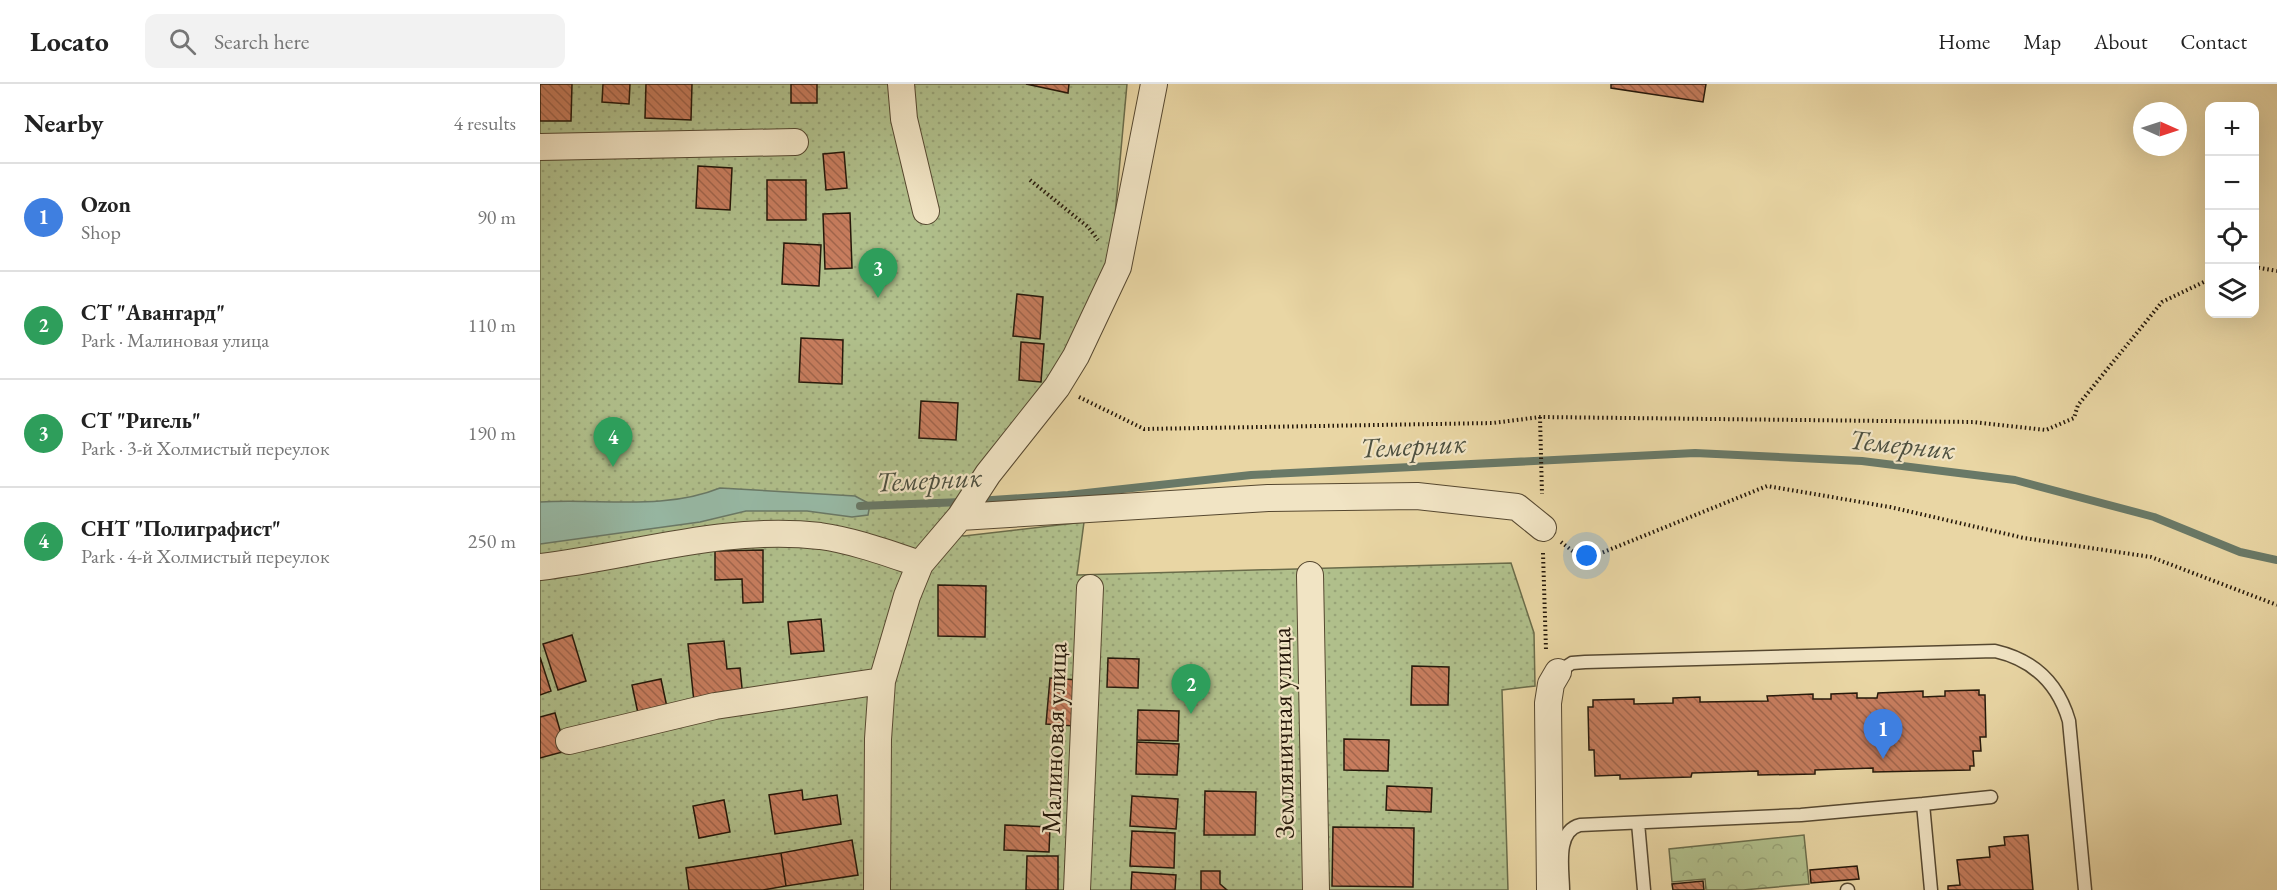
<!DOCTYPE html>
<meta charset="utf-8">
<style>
body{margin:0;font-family:"EB Garamond",serif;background:#f2f2f2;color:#222}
.controls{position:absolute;right:18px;top:18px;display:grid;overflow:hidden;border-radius:12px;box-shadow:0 6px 24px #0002}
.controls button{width:54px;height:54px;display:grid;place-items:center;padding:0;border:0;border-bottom:2px solid #e0e0e0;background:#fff;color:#222;font:30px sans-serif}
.compass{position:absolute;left:1593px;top:18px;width:54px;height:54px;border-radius:50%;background:#fff;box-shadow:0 6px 24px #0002;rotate:93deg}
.you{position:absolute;left:1047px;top:472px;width:21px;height:21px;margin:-15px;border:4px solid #fff;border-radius:50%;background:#1a73e8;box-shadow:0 0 0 9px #1a73e833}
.badge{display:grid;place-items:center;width:39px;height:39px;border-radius:50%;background:#111827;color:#fff;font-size:20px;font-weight:700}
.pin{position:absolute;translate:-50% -50px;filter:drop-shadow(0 2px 3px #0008)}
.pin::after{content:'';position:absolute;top:32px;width:21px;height:18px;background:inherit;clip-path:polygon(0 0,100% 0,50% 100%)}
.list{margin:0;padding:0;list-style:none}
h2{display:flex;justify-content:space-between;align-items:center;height:78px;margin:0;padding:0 24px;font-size:26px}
h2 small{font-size:20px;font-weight:400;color:#767676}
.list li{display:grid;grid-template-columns:39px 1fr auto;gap:18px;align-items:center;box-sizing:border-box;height:108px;padding:0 24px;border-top:2px solid #e0e0e0}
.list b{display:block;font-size:22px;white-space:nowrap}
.list p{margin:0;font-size:20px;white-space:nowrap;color:#767676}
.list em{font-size:20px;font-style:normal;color:#767676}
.icon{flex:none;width:33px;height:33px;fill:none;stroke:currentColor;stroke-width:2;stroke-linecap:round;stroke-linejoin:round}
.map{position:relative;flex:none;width:1737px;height:806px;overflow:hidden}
header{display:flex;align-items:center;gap:36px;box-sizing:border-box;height:84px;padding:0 30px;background:#fff;border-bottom:2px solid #e0e0e0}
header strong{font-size:28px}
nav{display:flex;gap:33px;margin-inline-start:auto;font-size:21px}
.search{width:420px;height:54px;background:#f2f2f2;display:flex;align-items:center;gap:15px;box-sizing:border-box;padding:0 21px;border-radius:12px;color:#767676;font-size:22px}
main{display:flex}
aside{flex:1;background:#fff}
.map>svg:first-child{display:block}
.park{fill:url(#park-crowns);stroke:#6a6c4a;stroke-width:1.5}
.garden{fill:url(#garden-dots);stroke:#6a6c4a;stroke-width:1.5}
.water{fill:#97b9a5;stroke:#697967;stroke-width:1.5}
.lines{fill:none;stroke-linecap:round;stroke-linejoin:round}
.stream{stroke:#697967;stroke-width:8}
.building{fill:url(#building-back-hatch);stroke:#25180a;stroke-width:1.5}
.service-casing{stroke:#564830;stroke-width:15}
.minor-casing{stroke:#564830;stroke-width:28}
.path{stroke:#25180a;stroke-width:4;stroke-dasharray:1.5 3;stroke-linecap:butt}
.service{stroke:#f1e4c4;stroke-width:12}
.minor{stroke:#f1e4c4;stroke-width:26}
.labels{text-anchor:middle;stroke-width:4.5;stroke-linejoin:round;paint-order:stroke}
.street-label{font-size:27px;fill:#25180a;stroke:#f1e4c4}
.water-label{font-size:28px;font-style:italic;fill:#4d5040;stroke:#f1e4c4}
</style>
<header>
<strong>Locato</strong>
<div class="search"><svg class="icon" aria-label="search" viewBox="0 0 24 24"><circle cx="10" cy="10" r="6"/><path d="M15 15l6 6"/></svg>Search here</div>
<nav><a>Home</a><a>Map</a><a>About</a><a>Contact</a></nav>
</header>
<main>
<aside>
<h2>Nearby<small>4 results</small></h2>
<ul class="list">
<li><span class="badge" style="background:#3f7fe0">1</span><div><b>Ozon</b><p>Shop</p></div><em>90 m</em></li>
<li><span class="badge" style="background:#2e9e5b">2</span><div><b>СТ &quot;Авангард&quot;</b><p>Park · Малиновая улица</p></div><em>110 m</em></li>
<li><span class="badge" style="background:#2e9e5b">3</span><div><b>СТ &quot;Ригель&quot;</b><p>Park · 3-й Холмистый переулок</p></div><em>190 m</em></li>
<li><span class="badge" style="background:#2e9e5b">4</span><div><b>СНТ &quot;Полиграфист&quot;</b><p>Park · 4-й Холмистый переулок</p></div><em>250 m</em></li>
</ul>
</aside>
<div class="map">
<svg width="1737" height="806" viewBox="0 0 1737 806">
<defs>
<pattern id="park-crowns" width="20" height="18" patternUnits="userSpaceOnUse" patternTransform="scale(1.5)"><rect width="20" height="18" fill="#b0bf8b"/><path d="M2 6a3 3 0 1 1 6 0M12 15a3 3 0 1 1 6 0" fill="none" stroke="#97a377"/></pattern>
<pattern id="garden-dots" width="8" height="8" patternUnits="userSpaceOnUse" patternTransform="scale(1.5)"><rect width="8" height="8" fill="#b0bf8b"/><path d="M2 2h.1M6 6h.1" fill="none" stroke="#97a377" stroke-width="1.8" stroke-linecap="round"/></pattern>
<pattern id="building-back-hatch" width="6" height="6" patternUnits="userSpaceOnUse" patternTransform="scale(1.5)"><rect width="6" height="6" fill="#c77d5e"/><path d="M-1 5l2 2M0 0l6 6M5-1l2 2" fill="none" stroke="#a1654c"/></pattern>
</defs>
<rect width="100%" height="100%" fill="#e9d6a4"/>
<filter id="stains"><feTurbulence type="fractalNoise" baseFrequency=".00333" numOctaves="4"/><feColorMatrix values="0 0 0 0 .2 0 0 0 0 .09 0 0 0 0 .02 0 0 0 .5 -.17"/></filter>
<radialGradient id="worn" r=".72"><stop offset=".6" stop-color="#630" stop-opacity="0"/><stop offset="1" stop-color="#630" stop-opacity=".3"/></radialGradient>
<path class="park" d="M 1264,751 L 1269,800 L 1203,806 L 1166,806 L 1165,795 L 1132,798 L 1129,765 Z"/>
<path class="garden" d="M 0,0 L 587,0 L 570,186 L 517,303 L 407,449 L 424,452 L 544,438 L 537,491 L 971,479 L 994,549 L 995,602 L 962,606 L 968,806 L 0,806 Z"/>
<path class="water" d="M 180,404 L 315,412 L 330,420 L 328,431 L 312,433 L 267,427 L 206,427 L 160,438 L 0,460 L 0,418 C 60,414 123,427 180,404 Z"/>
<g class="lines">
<path class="stream" d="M 437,417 L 528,411 L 711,391 L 1155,369 L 1322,377 L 1475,396 L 1614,433 L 1700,468 L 1737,476
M 320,422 L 422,418"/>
</g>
<path class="building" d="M 0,0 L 32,0 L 31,37 L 0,37 Z
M 63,0 L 90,0 L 89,20 L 62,18 Z
M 106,0 L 152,0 L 151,36 L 105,34 Z
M 251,0 L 277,0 L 277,19 L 251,19 Z
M 486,0 L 529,0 L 528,9 Z
M 1071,0 L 1166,0 L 1163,18 L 1071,4 Z
M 304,68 L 307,104 L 286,106 L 283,70 Z
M 158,82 L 192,84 L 190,126 L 156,124 Z
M 227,96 L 266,96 L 266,136 L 227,136 Z
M 310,129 L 312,184 L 285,185 L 283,130 Z
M 244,159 L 281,161 L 279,202 L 242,200 Z
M 477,210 L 503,213 L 500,255 L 473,252 Z
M 261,254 L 303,256 L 302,300 L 259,298 Z
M 481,258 L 504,260 L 501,298 L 479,296 Z
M 381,317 L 418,319 L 416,356 L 379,354 Z
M 223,466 L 223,518 L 203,519 L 202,495 L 175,496 L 175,467 Z
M 398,501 L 446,502 L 445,553 L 398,552 Z
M 281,535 L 284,567 L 251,570 L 248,538 Z
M 32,551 L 46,597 L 18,606 L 3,560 Z
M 184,557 L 187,585 L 200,584 L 203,614 L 154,618 L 148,560 Z
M 0,573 L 11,607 L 0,611 Z
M 568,574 L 599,575 L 598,604 L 567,603 Z
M 872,582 L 909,583 L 908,621 L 871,621 Z
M 510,594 L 538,596 L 535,642 L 506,640 Z
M 121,595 L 128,628 L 99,634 L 92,601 Z
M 1439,606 L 1439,611 L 1445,611 L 1446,653 L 1440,653 L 1441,667 L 1433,667 L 1434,682 L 1430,682 L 1430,686 L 1333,688 L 1333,684 L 1275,686 L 1275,690 L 1218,691 L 1218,687 L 1152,689 L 1151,693 L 1080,695 L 1080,691 L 1055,692 L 1054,666 L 1049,666 L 1048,623 L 1053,623 L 1053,616 L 1094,615 L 1094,620 L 1133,619 L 1133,614 L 1160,613 L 1160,618 L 1228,617 L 1227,612 L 1273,610 L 1273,615 L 1291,615 L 1291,610 L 1317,609 L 1317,614 L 1337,614 L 1338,609 L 1383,607 L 1383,613 L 1405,612 L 1405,607 Z
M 598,626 L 639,627 L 638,657 L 597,656 Z
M 15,629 L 26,667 L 0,674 L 0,633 Z
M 804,655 L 849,656 L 848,687 L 804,686 Z
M 597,658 L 639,660 L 637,691 L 596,690 Z
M 847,702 L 892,704 L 891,728 L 846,726 Z
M 262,706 L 263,716 L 297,711 L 301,740 L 235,750 L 229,711 Z
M 665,707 L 716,708 L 715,751 L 664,751 Z
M 592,712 L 638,715 L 636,745 L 590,742 Z
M 184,716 L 190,748 L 159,754 L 153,722 Z
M 465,741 L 510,743 L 509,768 L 464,766 Z
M 793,743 L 874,744 L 873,803 L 792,802 Z
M 592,747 L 635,749 L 634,784 L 590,782 Z
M 1488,751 L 1493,806 L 1408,806 L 1408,802 L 1420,801 L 1417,776 L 1450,773 L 1449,763 L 1465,761 L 1464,753 Z
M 312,756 L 318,791 L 246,802 L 241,769 Z
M 241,769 L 246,802 L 223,806 L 149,806 L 146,784 Z
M 487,772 L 518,772 L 518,806 L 486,806 Z
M 1317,782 L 1319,795 L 1271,799 L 1270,786 Z
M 661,787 L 680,787 L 680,800 L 687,806 L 661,806 Z
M 592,788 L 636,791 L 635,806 L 591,806 Z
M 1163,797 L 1164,806 L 1133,806 L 1132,800 Z"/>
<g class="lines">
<g class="service-casing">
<path id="service" d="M 1018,588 L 1032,579 L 1045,578 L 1455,567 C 1494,576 1518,599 1529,637 L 1545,806
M 1383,720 L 1451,713
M 1098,739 L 1104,806
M 1023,806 C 1023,787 1015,747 1040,741 L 1261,731 L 1383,720 L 1391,806
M 1307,806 L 1308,806"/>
</g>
<g class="minor-casing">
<path id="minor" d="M 361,0 L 364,35 L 386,127
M 0,63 L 255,58
M 420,433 L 728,414 L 877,412 L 977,423 L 1003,444
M 0,483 C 93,472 185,441 280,452 C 315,457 347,469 380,480
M 770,491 L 776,806
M 29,657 L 175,622 L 342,597
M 337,806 L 338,655 L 342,597 L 367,512 L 380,480 L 420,433 L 448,390 L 517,303 L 536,272 L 578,183 L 614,0
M 537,806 L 550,504
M 1010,806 L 1008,619 L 1011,600 L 1018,588"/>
</g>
<path class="path" d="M 490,96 L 548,143 L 558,156
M 1714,183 L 1737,187
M 539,313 L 604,345 L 953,339 L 1000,333 L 1433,338 L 1506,346 L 1534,334 L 1538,321 L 1622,218 L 1670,195
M 1000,333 L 1002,410
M 1021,458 L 1044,476 L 1227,402 L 1350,423 L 1484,454 L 1611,473 L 1737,521
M 1003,469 L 1006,566"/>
<use href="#service" class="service"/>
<use href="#minor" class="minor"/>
</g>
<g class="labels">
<g class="street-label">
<text transform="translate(743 649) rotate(-91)" y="9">Земляничная улица</text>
<text transform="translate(514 654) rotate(-88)" y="9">Малиновая улица</text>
</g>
<g class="water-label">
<text transform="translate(1362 360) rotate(6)" y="10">Темерник</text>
<text transform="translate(873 361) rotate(-3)" y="10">Темерник</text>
<text transform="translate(389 395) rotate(-3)" y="10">Темерник</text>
</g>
</g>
<rect width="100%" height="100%" filter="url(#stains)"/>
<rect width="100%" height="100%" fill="url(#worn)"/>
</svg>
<div class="controls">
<button>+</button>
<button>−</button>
<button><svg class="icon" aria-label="locate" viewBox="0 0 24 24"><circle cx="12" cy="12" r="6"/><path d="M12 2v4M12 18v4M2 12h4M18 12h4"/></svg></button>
<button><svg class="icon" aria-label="layers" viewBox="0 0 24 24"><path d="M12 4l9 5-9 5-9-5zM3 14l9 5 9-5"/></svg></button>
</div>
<svg class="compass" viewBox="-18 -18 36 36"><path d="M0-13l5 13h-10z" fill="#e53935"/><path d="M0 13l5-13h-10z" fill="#767676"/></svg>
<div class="you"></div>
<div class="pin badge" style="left:1343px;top:675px;background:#3f7fe0">1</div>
<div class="pin badge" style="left:651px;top:630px;background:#2e9e5b">2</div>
<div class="pin badge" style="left:338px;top:214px;background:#2e9e5b">3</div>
<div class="pin badge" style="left:73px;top:383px;background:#2e9e5b">4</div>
</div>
</main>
